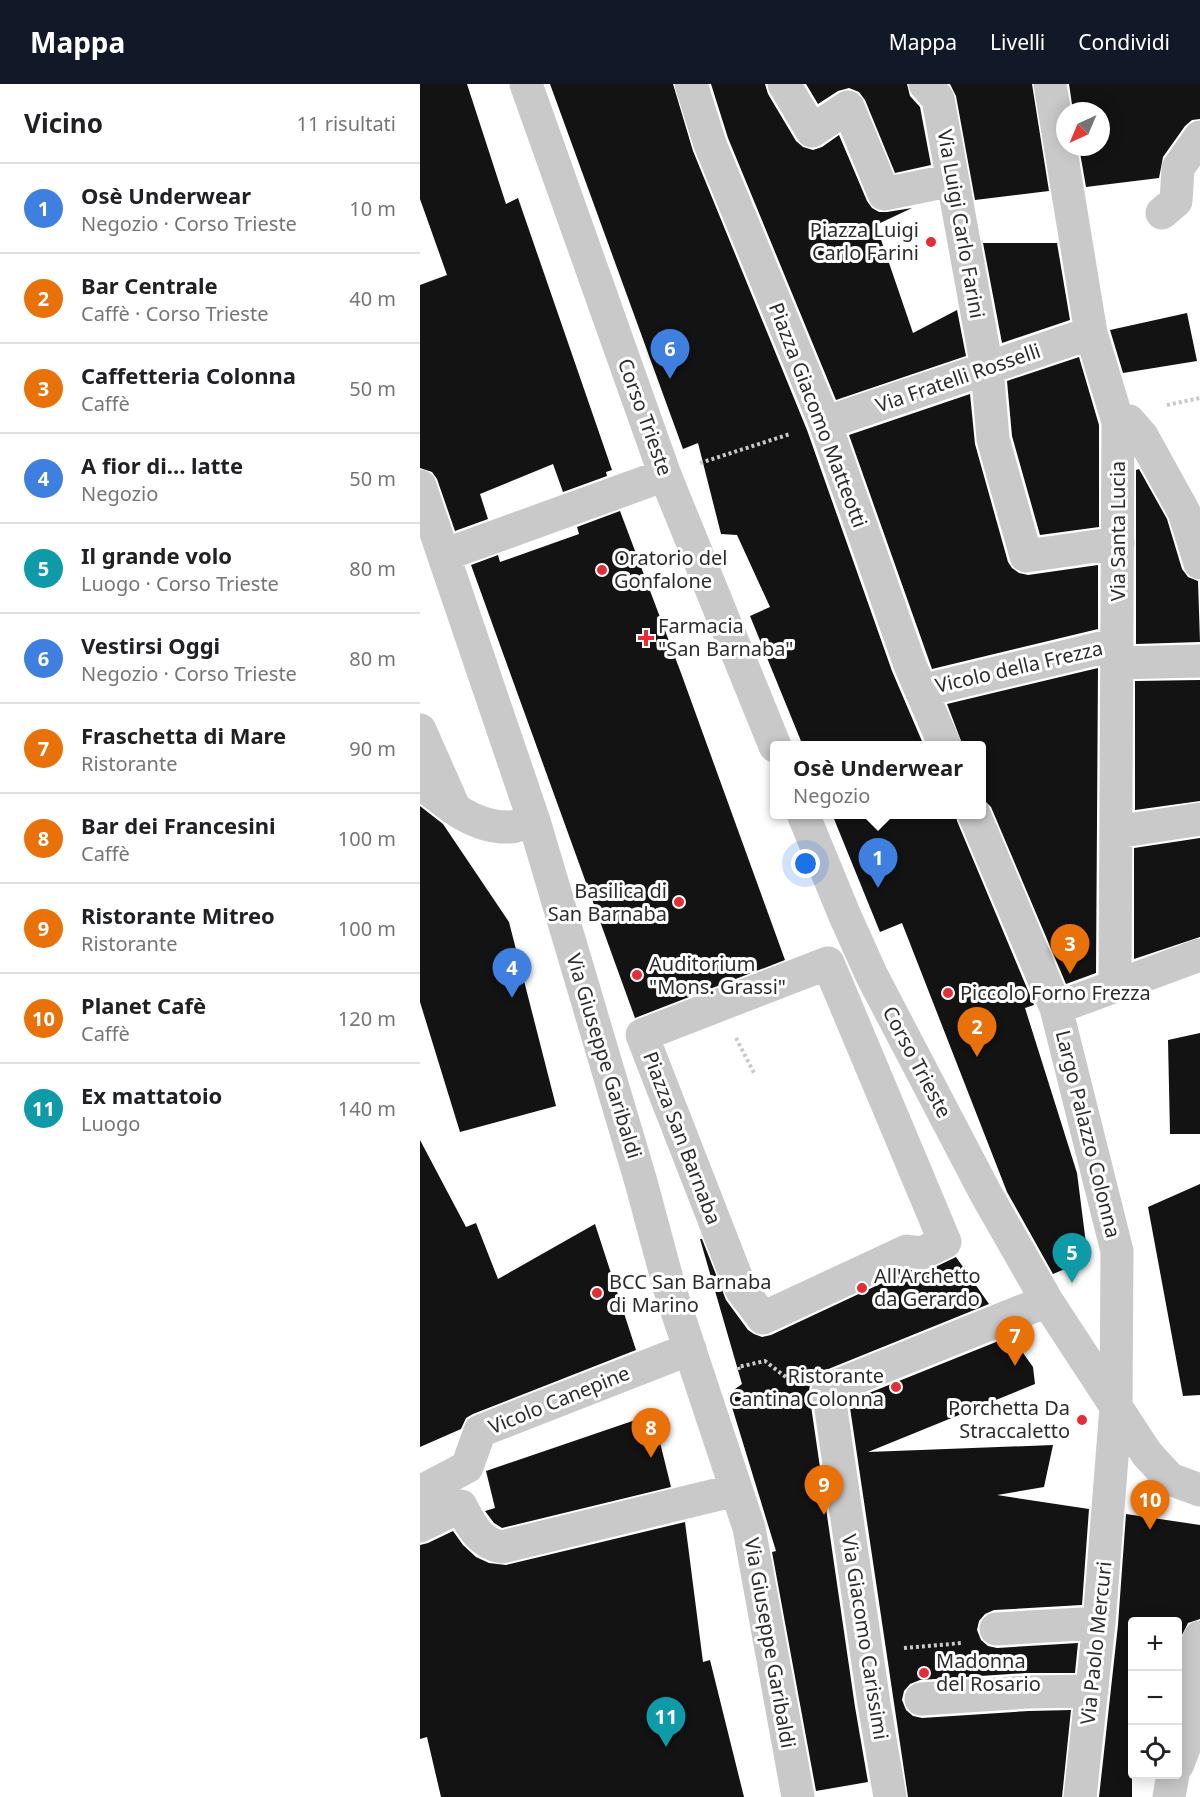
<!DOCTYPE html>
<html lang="it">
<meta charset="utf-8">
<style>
body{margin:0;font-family:"Noto Sans",sans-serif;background:#f2f2f2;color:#202124}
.controls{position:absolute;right:18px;bottom:18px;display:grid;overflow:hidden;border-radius:6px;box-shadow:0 3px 15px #0003}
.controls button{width:54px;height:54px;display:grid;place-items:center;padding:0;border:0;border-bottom:2px solid #e0e0e0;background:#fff;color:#202124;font:30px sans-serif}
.compass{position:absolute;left:636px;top:18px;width:54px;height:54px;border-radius:50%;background:#fff;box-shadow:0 3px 15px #0003;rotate:224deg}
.you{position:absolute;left:386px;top:780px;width:21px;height:21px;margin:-15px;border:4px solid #fff;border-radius:50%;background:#1a73e8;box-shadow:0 0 0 9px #1a73e833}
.badge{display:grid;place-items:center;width:39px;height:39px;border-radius:50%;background:#111827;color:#fff;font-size:20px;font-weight:700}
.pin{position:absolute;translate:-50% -50px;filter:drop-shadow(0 2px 3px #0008)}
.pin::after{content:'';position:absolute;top:32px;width:21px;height:18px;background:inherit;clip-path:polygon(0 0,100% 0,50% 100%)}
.popup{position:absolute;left:350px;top:657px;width:216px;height:78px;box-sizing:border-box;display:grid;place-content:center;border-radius:6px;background:#fff;filter:drop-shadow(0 2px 4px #0005);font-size:20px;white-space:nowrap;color:#757577}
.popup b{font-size:22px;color:#202124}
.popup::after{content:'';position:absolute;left:50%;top:100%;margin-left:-12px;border:12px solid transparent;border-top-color:#fff}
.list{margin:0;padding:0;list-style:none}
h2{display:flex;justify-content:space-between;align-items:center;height:78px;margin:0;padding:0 24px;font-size:26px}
h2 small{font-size:20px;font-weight:400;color:#757577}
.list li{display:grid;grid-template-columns:39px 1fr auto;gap:18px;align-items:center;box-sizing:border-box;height:90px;padding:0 24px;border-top:2px solid #e0e0e0}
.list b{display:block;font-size:22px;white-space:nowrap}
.list p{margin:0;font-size:20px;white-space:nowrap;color:#757577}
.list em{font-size:20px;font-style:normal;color:#757577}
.icon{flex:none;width:33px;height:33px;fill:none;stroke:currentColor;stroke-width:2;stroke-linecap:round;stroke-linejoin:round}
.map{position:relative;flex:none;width:780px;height:1713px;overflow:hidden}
header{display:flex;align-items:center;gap:36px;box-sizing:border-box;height:84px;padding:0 30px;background:#111827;color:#fff}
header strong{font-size:28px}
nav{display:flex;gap:33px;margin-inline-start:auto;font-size:21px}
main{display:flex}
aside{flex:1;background:#fff}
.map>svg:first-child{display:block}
.building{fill:#131313}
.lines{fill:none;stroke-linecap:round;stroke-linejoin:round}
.path{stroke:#c9c9c9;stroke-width:4;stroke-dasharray:3 3;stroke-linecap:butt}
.minor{stroke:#c9c9c9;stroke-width:33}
.poi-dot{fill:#e32e37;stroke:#fff;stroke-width:2}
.labels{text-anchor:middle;stroke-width:6;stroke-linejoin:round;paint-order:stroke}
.street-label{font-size:20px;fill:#2c2c2c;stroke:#fff}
.poi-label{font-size:20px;fill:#2c2c2c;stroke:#fff;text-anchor:start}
</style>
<header>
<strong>Mappa</strong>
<nav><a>Mappa</a><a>Livelli</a><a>Condividi</a></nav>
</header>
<main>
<aside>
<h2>Vicino<small>11 risultati</small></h2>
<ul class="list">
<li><span class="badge" style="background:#3f7fe0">1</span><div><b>Osè Underwear</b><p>Negozio · Corso Trieste</p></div><em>10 m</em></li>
<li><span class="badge" style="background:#e8710a">2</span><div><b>Bar Centrale</b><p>Caffè · Corso Trieste</p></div><em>40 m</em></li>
<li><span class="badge" style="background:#e8710a">3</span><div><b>Caffetteria Colonna</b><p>Caffè</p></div><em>50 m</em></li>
<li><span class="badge" style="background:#3f7fe0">4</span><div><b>A fior di... latte</b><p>Negozio</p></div><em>50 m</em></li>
<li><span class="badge" style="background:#0f9aa8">5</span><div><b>Il grande volo</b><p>Luogo · Corso Trieste</p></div><em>80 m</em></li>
<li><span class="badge" style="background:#3f7fe0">6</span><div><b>Vestirsi Oggi</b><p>Negozio · Corso Trieste</p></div><em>80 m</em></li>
<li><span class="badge" style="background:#e8710a">7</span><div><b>Fraschetta di Mare</b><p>Ristorante</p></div><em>90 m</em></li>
<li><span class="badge" style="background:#e8710a">8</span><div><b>Bar dei Francesini</b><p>Caffè</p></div><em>100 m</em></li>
<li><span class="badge" style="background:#e8710a">9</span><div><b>Ristorante Mitreo</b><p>Ristorante</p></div><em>100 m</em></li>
<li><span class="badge" style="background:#e8710a">10</span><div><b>Planet Cafè</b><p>Caffè</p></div><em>120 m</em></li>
<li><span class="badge" style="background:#0f9aa8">11</span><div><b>Ex mattatoio</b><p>Luogo</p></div><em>140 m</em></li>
</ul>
</aside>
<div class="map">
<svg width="780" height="1713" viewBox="0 0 780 1713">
<rect width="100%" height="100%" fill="#fff"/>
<path class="building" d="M 0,0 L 47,0 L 86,120 L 98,114 L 192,386 L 186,388 L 187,392 L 143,408 L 133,380 L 60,410 L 68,435 L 35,447 L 17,395 L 12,388 L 0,384 L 0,201 L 27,191 L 0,115 Z
M 130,0 L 253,0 L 273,67 L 387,346 L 472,587 L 504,662 L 383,662 L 330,532 L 350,523 L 317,451 L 301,450 L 278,359 L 263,365 Z
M 291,0 L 345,0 L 348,10 L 376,57 L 383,63 L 393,66 L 402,63 L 419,51 L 447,117 L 452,124 L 459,128 L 467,128 L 492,124 L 456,141 L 493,249 L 537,226 L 546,272 L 416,316 L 308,54 Z
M 386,0 L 487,0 L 490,12 L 500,23 L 511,81 L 475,89 L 445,16 L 439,8 L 429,4 L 418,7 L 398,20 Z
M 530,0 L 612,0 L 629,107 L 555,116 L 536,12 Z
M 649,0 L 780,0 L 780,35 L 772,36 L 765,42 L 743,73 L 739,94 L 666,103 L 659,63 L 681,63 L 681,27 L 653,27 Z
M 563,159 L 637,159 L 650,236 L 582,259 Z
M 767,229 L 777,277 L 703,289 L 690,246 Z
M 659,273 L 679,341 L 679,443 L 620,451 L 592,352 L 587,297 Z
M 550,310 L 555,360 L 588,478 L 592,484 L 599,489 L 608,491 L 678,481 L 678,545 L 512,585 L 429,351 Z
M 719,385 L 747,435 L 762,485 L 768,493 L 778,497 L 780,558 L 716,560 L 716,386 Z
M 200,427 L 261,589 L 365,876 L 215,934 L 51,481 L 78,471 L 80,478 L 159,450 L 157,443 Z
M 678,584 L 676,889 L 646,900 L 571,723 L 561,713 L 561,662 L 543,662 L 527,620 Z
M 780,596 L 780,717 L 715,726 L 715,597 Z
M 0,722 L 23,740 L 89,838 L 136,1022 L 40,1048 L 0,918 Z
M 412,730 L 536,730 L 537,737 L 614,921 L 605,924 L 657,1089 L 668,1175 L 633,1190 L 587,1108 L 482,839 L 460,848 Z
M 780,754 L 780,853 L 714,875 L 714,764 Z
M 780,949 L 780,1050 L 750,1050 L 748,956 Z
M 0,1056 L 46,1143 L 56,1139 L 78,1195 L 175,1140 L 216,1266 L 53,1330 L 46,1334 L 41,1345 L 0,1363 Z
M 780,1100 L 780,1311 L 763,1312 L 728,1123 Z
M 280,1155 L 282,1155 L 306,1216 L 328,1246 L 334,1250 L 342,1253 L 351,1251 L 490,1186 L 509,1186 L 536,1173 L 569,1220 L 401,1288 L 394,1293 L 390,1300 L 389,1308 L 435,1623 L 448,1698 L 396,1707 L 352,1468 L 356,1467 L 308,1310 L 322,1300 Z
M 591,1252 L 613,1283 L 615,1300 L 448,1368 L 633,1361 L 624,1403 L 577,1411 L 669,1425 L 662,1521 L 574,1526 L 565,1530 L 559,1537 L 557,1546 L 561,1556 L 568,1562 L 577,1564 L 658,1559 L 655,1589 L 607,1589 L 500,1596 L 490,1600 L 484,1607 L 482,1616 L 486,1626 L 493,1632 L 502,1634 L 609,1627 L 651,1626 L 642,1713 L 488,1713 L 429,1317 Z
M 233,1330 L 251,1403 L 82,1444 L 74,1439 L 65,1427 L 75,1424 L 66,1387 Z
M 706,1430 L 780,1441 L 780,1535 L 768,1539 L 758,1559 L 758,1538 L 712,1538 L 712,1713 L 679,1713 L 698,1541 Z
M 265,1438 L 283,1578 L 290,1576 L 324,1713 L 21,1713 L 7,1653 L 0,1655 L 0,1461 L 8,1459 L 33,1447 L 43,1461 L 56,1473 L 69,1479 L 86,1481 Z"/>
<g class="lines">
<path class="path" d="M 747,321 L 780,314
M 280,379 L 370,350
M 316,954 L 334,989
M 319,1286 L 318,1283 L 345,1277 L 371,1297
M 484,1564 L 542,1559"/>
<path class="minor" d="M 106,0 L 245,391 L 355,662
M 271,0 L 290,60 L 405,339 L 490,581 L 525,662
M 364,0 L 392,47 L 428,23 L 464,110 L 533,96
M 505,0 L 518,15 L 567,284 L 573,355 L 606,472 L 698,459
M 630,0 L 671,249 L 698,338 L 695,902
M 742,129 L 756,117 L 758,84 L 780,53
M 698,338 L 709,337 L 722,352 L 764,428 L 780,479
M 405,339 L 671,249
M 0,402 L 114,737 L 221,1098 L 250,1206 L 329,1444 L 378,1713
M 24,471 L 245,391
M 696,579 L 780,577
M 501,607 L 697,560
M 0,646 L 34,723
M 0,698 C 26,720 55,745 91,743 C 98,742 107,739 114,737
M 383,730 L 425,832 L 452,892 L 566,1110 L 627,1217 L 727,1370 L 750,1395 L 780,1406
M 554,730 L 636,924 L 697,1167 L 696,1323 L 679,1539 L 660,1713
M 696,748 L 780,735
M 408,879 L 525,1158 L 502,1169 L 487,1167 L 343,1234 L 321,1205 L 222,951 Z
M 636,924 L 780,871
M 0,1408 L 47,1383 L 60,1347 L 270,1265
M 0,1442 L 41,1422 C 51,1441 59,1459 82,1463 L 316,1406
M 576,1545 L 679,1539
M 501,1615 L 608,1608 L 672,1607
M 758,1680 L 764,1664 L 774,1568 L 780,1553
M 470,1713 L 454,1620 L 408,1305 L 627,1217
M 749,1713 L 753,1690"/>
</g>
<g class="poi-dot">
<circle cx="511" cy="158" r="6"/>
<circle cx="182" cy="486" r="6"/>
<path d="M223 545h6v6h6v6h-6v6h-6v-6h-6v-6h6z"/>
<circle cx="259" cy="818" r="6"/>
<circle cx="217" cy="891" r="6"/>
<circle cx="528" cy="909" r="6"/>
<circle cx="442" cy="1204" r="6"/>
<circle cx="177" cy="1209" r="6"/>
<circle cx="476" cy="1303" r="6"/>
<circle cx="662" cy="1336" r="6"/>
<circle cx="504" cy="1589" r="6"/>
</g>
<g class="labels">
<g class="street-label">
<text transform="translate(541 140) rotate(80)" y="7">Via Luigi Carlo Farini</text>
<text transform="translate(538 294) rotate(-19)" y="7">Via Fratelli Rosselli</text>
<text transform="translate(398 331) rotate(69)" y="7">Piazza Giacomo Matteotti</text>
<text transform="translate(225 333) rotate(70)" y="7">Corso Trieste</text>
<text transform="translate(698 447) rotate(-90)" y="7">Via Santa Lucia</text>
<text transform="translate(599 583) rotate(-13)" y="7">Vicolo della Frezza</text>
<text transform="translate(184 972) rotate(73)" y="7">Via Giuseppe Garibaldi</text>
<text transform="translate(497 978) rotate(62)" y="7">Corso Trieste</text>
<text transform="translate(668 1050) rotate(76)" y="7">Largo Palazzo Colonna</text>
<text transform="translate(262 1054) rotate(69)" y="7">Piazza San Barnaba</text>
<text transform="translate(139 1316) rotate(-22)" y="7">Vicolo Canepine</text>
<text transform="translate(445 1553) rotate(81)" y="7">Via Giacomo Carissimi</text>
<text transform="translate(350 1559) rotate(80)" y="7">Via Giuseppe Garibaldi</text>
<text transform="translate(676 1559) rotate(-84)" y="7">Via Paolo Mercuri</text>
</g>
<g class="poi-label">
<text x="499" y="153" text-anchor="end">Piazza Luigi<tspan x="499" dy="23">Carlo Farini</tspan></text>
<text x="194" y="481">Oratorio del<tspan x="194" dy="23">Gonfalone</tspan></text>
<text x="238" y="549">Farmacia<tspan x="238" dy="23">"San Barnaba"</tspan></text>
<text x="247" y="814" text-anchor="end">Basilica di<tspan x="247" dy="23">San Barnaba</tspan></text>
<text x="229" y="887">Auditorium<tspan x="229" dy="23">"Mons. Grassi"</tspan></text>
<text x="540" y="916">Piccolo Forno Frezza</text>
<text x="454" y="1199">All'Archetto<tspan x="454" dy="23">da Gerardo</tspan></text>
<text x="189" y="1205">BCC San Barnaba<tspan x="189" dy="23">di Marino</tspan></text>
<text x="464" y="1299" text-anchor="end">Ristorante<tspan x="464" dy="23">Cantina Colonna</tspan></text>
<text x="650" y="1331" text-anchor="end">Porchetta Da<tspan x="650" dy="23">Straccaletto</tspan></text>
<text x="516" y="1584">Madonna<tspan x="516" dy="23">del Rosario</tspan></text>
</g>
</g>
</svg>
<div class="controls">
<button>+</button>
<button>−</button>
<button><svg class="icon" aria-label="locate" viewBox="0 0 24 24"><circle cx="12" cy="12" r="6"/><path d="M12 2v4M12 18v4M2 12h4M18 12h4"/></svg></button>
</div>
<svg class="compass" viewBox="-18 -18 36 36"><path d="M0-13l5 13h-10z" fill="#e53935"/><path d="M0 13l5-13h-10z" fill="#757577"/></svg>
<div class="you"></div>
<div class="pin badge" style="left:458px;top:804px;background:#3f7fe0">1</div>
<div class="popup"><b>Osè Underwear</b>Negozio</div>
<div class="pin badge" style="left:557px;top:973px;background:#e8710a">2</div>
<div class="pin badge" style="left:650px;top:890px;background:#e8710a">3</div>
<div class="pin badge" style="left:92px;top:914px;background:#3f7fe0">4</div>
<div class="pin badge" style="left:652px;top:1199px;background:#0f9aa8">5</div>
<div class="pin badge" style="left:250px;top:295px;background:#3f7fe0">6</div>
<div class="pin badge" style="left:595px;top:1282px;background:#e8710a">7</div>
<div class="pin badge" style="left:231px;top:1374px;background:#e8710a">8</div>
<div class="pin badge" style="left:404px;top:1431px;background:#e8710a">9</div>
<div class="pin badge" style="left:730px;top:1446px;background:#e8710a">10</div>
<div class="pin badge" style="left:246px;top:1663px;background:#0f9aa8">11</div>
</div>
</main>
